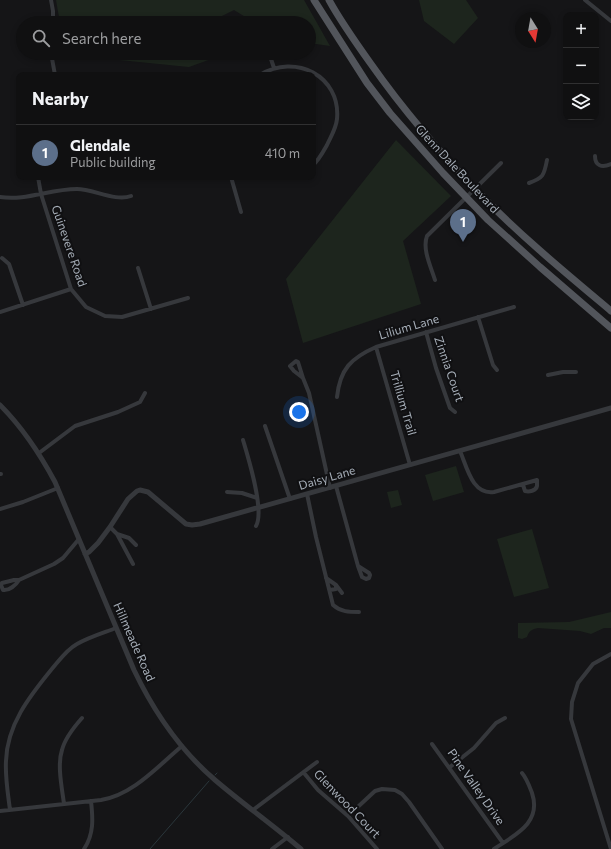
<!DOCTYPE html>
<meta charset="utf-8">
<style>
body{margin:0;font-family:Commissioner,sans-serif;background:#1e1e1f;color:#f1f3f6}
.controls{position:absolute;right:12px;top:12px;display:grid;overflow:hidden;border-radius:8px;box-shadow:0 2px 6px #0003}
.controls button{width:36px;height:36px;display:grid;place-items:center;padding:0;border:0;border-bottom:1px solid #303031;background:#101011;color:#f1f3f6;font:20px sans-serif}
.compass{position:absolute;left:515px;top:12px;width:36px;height:36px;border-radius:50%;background:#101011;box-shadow:0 2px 6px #0003;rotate:169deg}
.you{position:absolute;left:299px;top:412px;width:14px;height:14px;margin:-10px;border:3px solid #fff;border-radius:50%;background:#1a73e8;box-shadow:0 0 0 6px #1a73e833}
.badge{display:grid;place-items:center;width:26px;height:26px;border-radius:50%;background:#fb9429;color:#fff;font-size:13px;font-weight:700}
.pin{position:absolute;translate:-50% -33px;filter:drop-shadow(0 1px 2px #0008)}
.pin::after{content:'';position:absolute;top:21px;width:14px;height:12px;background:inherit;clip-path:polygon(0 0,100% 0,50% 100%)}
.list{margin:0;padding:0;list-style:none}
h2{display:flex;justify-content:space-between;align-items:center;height:52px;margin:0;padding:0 16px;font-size:17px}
h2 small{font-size:13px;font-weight:400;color:#9c9d9f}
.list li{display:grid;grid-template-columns:26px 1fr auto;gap:12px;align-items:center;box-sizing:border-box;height:56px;padding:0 16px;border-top:1px solid #303031}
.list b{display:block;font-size:15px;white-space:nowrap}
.list p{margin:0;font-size:13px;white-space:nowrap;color:#9c9d9f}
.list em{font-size:13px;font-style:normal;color:#9c9d9f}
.icon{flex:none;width:22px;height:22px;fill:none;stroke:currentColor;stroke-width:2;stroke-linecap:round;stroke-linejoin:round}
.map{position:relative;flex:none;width:611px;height:849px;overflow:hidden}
.search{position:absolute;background:#101011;box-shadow:0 2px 6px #0003;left:16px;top:16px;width:300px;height:44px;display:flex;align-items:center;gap:10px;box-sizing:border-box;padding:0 14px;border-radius:22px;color:#9c9d9f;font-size:15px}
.panel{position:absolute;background:#101011;box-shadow:0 2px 6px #0003;left:16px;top:72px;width:300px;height:108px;border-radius:8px}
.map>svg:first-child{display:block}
.green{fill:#1d251d}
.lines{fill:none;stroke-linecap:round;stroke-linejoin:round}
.stream{stroke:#2a363b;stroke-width:1}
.minor{stroke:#36383c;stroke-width:4}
.tertiary{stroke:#36383c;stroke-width:5}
.primary{stroke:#52555b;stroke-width:7}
.labels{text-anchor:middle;stroke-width:4;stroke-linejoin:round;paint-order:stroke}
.street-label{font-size:12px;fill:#a6aeb8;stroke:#101012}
</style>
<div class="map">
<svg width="611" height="849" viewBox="0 0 611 849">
<rect width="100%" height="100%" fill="#151517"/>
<path class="green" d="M 56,0 L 304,0 L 330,46 L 309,43 L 309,23 L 255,23 L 234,10 L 218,18 L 219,23 L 60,23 Z
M 419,0 L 466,0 L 478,18 L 454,44 L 424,21 Z
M 101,53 L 228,53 L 189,67 L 109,59 Z
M 396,140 L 451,196 L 403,241 L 421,304 L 303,343 L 286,279 Z
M 456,466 L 464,492 L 433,501 L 425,475 Z
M 398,490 L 402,505 L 391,508 L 387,492 Z
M 532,529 L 549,588 L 514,597 L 497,539 Z
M 611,612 L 611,628 L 604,628 L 591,634 L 580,631 L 538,628 C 532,629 529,631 527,637 L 522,639 L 518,638 L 518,623 L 569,622 Z"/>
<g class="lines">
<path class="stream" d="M 215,775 L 217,773
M 150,849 L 209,781"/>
<path class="minor" d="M 51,0 L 53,11 L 53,23
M 585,0 L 611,21
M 51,53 L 55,75
M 269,53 L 274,68
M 260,75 C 295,53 341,76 337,119 C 336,129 331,136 327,145 C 323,152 319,160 313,165
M 595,156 C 595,166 602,168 611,164
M 38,177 L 41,194 L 71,289 L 86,307 L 105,316 L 122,317 L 188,298
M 231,177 L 241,212
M 529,183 C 543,178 544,176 547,160
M 0,197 C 26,201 50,189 77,189 C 93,189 116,202 131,196
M 2,258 L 9,264 L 23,305
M 138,268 L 151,309
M 435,280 C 431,267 422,249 427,236 L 501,163
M 0,312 L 71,289
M 478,317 L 493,365 L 497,370
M 426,332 L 436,368 L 450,408 L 455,412
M 376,347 L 410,465
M 296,361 L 298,362 L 303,378 L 294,371 L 290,366 Z
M 548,375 L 563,372 L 576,372
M 303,378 L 309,393 L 330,488
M 337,397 C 340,369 351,358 376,347 L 514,307
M 265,426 L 290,499
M 243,440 C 248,457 265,511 256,526
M 460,451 C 467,467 472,495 494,492 L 537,480 L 537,486 C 536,491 529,492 525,491 L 523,485
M 39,453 L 75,426 L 118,412 L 140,402 L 145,393
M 0,474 L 1,474
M 336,486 L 358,566
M 227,492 L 242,493 L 257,498
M 307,494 L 316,537 L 333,605 C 341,612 349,612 359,612
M 0,509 L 23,502 L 58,488
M 110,527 L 117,534 L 133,564
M 117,534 L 129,538 L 136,545
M 358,566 L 369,573 L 370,575 L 369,578 L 366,579 L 362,577 Z
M 326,578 L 336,585 L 342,593
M 14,580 L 19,580 C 16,585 9,591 3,590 L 1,585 L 2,583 Z
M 19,580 L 54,564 L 63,558 L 79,539
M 330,590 L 336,589 L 336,585
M 432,744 L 503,843
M 450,767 L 474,748 L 496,723 L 505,718
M 304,773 L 318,790 L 348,816 L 377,849
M 64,804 C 62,788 57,765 62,750 C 65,738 74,727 82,718
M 10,810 C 8,794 5,777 6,761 C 7,725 29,697 51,670 C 59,661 66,650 77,644 C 89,637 103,633 116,628
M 253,810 L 317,762
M 0,811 L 101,800 C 133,795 158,766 182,746
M 348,816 L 375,791 L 382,789 L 395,790 L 402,794 L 409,802 L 442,849
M 84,849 C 94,834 93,819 91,801
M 272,849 L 288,837
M 494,849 C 515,835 542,823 532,793 C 529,785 527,779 522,773
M 611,849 L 571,719 L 572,702 L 578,683 L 593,664 L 611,654"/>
<path class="tertiary" d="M 0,405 C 23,428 40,454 55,482 L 134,670 C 154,712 180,750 215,780 C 243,804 273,825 301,849
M 85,554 L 89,552 L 98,543 L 110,527 L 128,499 L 137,491 L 140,490 L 148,492 L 186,524 L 192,525 L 200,524 L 611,408"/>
<path class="primary" d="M 314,0 L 367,83 L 390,113 L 443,173 L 488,220 L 540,267 L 611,328
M 329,0 C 341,22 356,43 371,64 C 404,111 442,155 482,196 C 522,237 567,274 611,311"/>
</g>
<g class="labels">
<g class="street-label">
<text transform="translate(457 169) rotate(47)" y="4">Glenn Dale Boulevard</text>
<text transform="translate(69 246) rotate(71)" y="4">Guinevere Road</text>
<text transform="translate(409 327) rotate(-16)" y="4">Lilium Lane</text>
<text transform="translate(449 369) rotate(71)" y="4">Zinnia Court</text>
<text transform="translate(403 403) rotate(74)" y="4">Trillium Trail</text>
<text transform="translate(327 478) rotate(-16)" y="4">Daisy Lane</text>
<text transform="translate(134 642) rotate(66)" y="4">Hillmeade Road</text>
<text transform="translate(476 787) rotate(55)" y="4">Pine Valley Drive</text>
<text transform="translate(347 804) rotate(46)" y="4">Glenwood Court</text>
</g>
</g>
</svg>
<div class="controls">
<button>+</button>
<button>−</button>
<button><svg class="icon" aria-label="layers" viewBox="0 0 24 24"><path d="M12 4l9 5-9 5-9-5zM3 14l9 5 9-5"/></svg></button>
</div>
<svg class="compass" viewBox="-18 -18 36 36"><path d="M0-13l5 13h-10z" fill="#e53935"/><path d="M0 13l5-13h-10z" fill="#9c9d9f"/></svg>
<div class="you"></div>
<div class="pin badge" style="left:463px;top:242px;background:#5c6f8a">1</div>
<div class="search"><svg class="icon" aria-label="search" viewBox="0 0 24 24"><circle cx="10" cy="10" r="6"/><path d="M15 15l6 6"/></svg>Search here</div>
<section class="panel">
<h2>Nearby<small></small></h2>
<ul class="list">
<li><span class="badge" style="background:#5c6f8a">1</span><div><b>Glendale</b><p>Public building</p></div><em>410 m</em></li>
</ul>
</section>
</div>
